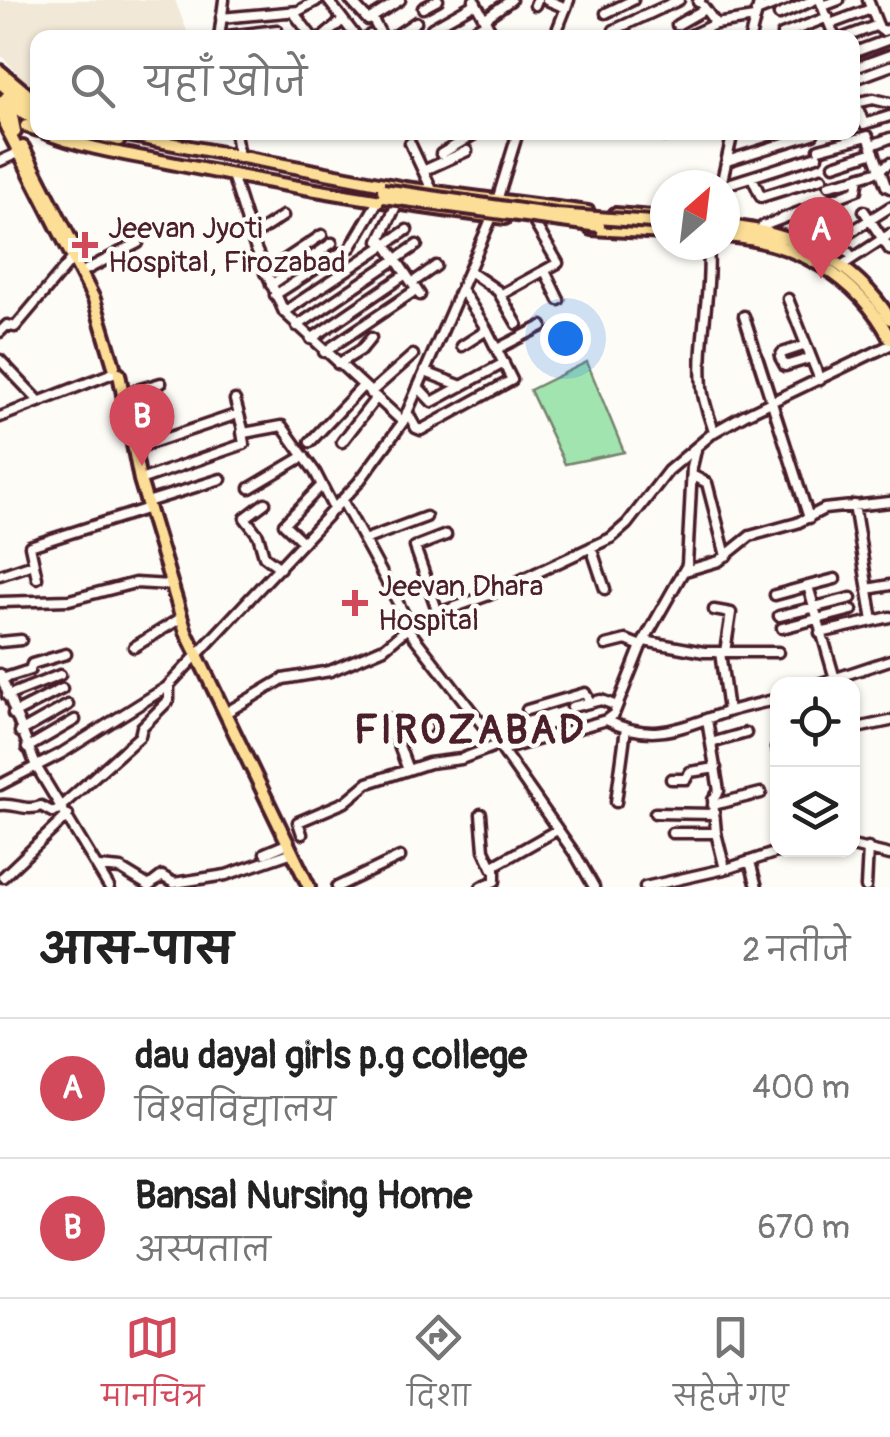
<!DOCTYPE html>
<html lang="hi">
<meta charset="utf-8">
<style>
body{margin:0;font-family:Pangolin,"Playpen Sans Deva",sans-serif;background:#f2f2f2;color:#222}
.controls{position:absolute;right:30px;bottom:30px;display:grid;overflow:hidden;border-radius:20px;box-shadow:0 2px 8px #0004}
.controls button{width:90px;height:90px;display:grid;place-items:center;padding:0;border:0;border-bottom:2px solid #e0e0e0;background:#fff;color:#222;font:50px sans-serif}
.compass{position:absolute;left:650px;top:170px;width:90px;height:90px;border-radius:50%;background:#fff;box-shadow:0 2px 8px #0004;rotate:28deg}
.you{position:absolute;left:565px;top:338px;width:35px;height:35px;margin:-25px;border:8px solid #fff;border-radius:50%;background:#1a73e8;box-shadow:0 0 0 15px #1a73e833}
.badge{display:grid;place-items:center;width:65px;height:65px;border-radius:50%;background:#d1495b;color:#fff;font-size:32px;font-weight:700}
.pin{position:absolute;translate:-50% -82px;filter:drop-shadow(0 2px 5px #0008)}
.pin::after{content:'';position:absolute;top:52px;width:35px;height:30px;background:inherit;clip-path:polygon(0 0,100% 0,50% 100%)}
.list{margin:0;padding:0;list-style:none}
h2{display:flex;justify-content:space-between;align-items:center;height:130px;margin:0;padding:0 40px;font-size:42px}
h2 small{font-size:32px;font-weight:400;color:#767676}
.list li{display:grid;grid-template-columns:65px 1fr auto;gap:30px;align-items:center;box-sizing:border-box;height:140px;padding:0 40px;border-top:2px solid #e0e0e0}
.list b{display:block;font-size:38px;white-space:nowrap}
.list p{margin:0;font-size:32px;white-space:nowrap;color:#767676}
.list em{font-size:32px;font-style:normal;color:#767676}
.icon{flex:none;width:55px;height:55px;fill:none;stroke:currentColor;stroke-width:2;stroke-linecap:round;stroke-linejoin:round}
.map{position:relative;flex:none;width:890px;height:887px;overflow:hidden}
.search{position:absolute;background:#fff;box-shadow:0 2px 8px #0004;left:30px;right:30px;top:30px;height:110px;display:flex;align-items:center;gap:25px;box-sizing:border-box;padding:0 35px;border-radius:20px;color:#767676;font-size:38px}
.sheet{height:410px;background:#fff}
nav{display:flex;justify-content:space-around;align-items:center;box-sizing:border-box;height:140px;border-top:2px solid #e0e0e0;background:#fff;font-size:28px;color:#767676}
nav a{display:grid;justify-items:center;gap:5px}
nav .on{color:#d1495b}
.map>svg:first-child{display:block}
.built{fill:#f1e8d7}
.green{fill:#a1e4af;stroke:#76826d;stroke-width:2.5}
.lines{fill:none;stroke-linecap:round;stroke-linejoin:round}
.minor-casing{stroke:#4a1f2b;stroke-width:15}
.major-casing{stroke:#4a1f2b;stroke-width:18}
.minor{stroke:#fdfcf7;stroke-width:8}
.major{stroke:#fcde96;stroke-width:10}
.major-bridge-casing{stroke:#4a1f2b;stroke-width:18;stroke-linecap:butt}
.major-bridge{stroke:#fcde96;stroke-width:10}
.poi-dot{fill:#d1495b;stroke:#fdfcf7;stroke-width:4}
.labels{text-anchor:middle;stroke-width:9;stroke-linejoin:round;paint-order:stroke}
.poi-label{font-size:30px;fill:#4a1f2b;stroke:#fdfcf7;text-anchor:start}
.district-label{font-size:40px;font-weight:bold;letter-spacing:2.5px;fill:#4a1f2b;stroke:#fdfcf7}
</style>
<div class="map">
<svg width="890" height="887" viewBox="0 0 890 887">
<rect width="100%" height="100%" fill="#fdfcf7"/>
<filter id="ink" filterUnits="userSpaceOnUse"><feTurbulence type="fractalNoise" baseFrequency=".01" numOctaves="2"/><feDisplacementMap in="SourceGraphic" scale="20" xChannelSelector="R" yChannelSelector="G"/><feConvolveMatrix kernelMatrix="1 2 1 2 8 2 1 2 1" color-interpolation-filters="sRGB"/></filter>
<g filter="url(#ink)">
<path class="built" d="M 0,0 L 175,0 L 189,37 L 38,38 L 37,90 L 28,85 L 0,54 Z"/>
<path class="green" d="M 587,362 L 624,452 L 565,464 L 530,390 Z"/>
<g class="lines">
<g class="minor-casing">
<path id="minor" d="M 328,0 L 357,38
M 350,0 L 368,20 L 400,0
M 474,0 L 491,31 L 499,38
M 547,0 L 566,8
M 820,0 L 835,38
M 868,0 L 879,28 L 883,31 L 890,29
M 698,2 L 700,0
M 535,5 L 537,0
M 703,6 L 716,24 L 754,18
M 823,6 L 839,0
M 423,8 L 438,0
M 293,12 L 313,38
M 756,12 L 786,0
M 606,13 L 633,0
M 779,15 L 814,0
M 221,18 L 298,11 L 318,0
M 372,18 L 383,38
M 484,19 L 511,0
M 830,24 L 871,9
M 677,25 L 705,9
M 432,28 L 476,3
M 614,30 L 679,0
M 782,35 L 828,17
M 219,37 L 277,30
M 687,37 L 715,24
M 219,38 L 224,0
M 322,38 L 343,20
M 368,38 L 370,35
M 392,38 L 416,22
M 460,38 L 486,23
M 554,38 L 569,0
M 750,38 L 760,0
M 843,38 L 878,25
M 852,53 L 890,39
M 852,69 L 890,55
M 852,80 L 890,66
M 852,92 L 864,124 L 890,116
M 855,103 L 873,99 L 890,103
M 235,132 L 239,158
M 441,133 L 442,132
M 664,136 L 664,132
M 410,143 L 433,192
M 872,145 L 890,138
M 819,149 L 868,136 L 886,186 L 890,188
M 441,154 L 478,132
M 0,161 L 18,153
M 727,161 L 813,134
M 834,165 L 874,152
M 423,171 L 467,151
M 232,175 L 255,247 L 284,312 L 403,422
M 752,177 L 761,197 L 822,178
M 721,185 L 733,132
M 725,185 L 817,156
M 829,185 L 858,178
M 864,211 L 890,250
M 763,226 L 857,190 L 859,177 L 876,172 L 890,163
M 251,237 L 283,216
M 381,237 L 420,295
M 379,241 L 397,204
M 708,245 C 712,292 698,339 702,387 C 703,402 710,418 714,432
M 351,247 L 378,201
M 853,258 L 838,240 L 890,207
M 844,264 L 890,234
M 86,270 L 138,243
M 469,271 L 498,291 L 517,324
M 545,271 L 559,300
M 265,273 L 322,235
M 412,283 L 436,266
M 271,285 L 332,243
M 275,295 L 340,253
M 500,295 L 558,263 L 534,222
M 788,299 L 820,380
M 284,312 L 407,230
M 744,316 L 809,518
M 297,326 L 417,245
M 0,332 L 7,325 L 15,327 L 73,258
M 311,339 L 406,274
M 806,345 L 782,353 L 780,357 L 785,366 L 811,358
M 462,346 L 487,330
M 497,349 L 542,326
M 324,352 L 416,290
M 0,360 L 39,401
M 338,364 L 361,350 L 371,338
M 425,372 L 462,386
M 418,387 L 432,402 L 504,363
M 370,393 L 413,355
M 123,394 L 161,383
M 235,400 L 244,433 L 282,426 L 315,472 L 334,509
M 407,412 L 416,428 L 421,430 L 512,380 L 487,330 L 461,289
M 0,417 L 113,373
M 310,442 L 363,386
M 342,442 L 376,398
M 134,449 L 238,414
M 692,475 L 707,483 L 726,556
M 140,480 L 244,444 L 242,432
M 250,488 L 304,456
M 342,500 L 410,625
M 147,502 L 221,479
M 265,503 L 245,518 L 258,535 L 264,556 L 280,568
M 854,505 L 873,621
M 364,540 L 426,517
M 303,542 L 284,524 L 321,486
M 591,547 L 605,589
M 685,571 L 719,561 L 750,536 L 797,523 L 824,509 L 890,502
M 0,575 L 33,564
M 37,578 L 30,546 L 149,508
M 808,586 L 835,579
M 868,589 L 890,585
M 775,595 L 808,586 L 835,679
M 0,602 L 69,600 L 135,583 L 170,585
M 714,610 L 731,613 L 725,652
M 438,613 L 415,547 L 446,535
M 779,616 L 851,598
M 782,628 L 852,610
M 408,629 L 502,750 L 577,857 L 594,887
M 820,633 L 890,617
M 644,641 L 704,652 L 778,652
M 0,642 L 21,640
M 606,645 L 626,640 L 641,646
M 134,647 L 181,618
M 720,652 L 728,711
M 0,674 L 36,766 L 109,887
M 2,679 L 30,670 L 32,664 L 66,654
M 818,684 L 890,660
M 7,696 L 60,675
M 572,707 L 601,700 L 617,706
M 527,710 L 585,693 L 590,702
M 227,712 L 283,679 L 330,671 L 384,648 L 416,621 L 489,595 L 611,538 L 627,524 L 668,471 L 714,432 L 744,415 L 890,345
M 13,714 L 62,689
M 389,719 L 408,770
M 606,720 C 656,745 684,725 730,711 C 746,706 762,703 778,699
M 707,720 L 719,791 L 713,800 L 716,833 L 725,869
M 852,729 L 890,721
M 20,732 L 68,705
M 396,738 L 427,727
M 711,743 L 746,733
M 27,748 L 75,720
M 776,748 L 778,748
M 502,750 L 606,720 L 614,714 L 641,646 L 687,565 L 692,467 L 696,450
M 671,779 L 686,779 L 690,772 L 716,768
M 0,785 L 62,753 L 167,687 L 358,483 L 403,422 L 492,217 L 518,132
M 616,802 L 626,728
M 0,805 C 16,803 26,812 41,806 L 52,812 L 57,810 L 140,736 L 142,727 L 169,700 L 169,685
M 713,805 L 761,793
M 655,813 L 714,814
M 481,814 L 484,850 L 493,869
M 672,833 L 716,833
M 302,834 L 298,822 L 345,802 L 368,783 L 429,763 L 461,759 L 498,745
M 852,846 L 890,855
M 265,853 L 289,843
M 750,862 L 757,887
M 99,867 L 121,869 L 149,886 L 162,876 L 174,883 L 226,875 L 293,852
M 3,877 L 68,815
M 337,887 L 400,857
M 481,887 L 495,881 L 495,865 L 557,830
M 645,887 L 729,868 L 786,849
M 866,887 L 868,848"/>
</g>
<g class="major-casing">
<path id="major" d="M 0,71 L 38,103
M 0,83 L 38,113
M 15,87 L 2,103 L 5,125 L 94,299 L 114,366
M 9,103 L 38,122
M 26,126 L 38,130
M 15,132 L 11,111 L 22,92
M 44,132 C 88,150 139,156 186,166 C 292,187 398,205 505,218
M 85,132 L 119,140
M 111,132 L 405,188 L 588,212
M 23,147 L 77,252
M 615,214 L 665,218
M 725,226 C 791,231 855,261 890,319
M 591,229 L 665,233
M 725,236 C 794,241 858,276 890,339
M 119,374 L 140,480 L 186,632 L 309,887"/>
</g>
<use href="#minor" class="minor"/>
<use href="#major" class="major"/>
<g class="major-bridge-casing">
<path id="major-bridge" d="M 383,190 L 556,215 L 665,223
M 383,197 L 599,226"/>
</g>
<use href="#major-bridge" class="major-bridge"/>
</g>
</g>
<g class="poi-dot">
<path d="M80 230h10v10h10v10h-10v10h-10v-10h-10v-10h10z"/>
<path d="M350 588h10v10h10v10h-10v10h-10v-10h-10v-10h10z"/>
</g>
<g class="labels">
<g class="poi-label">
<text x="108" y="238">Jeevan Jyoti<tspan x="108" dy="34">Hospital, Firozabad</tspan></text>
<text x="378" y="596">Jeevan Dhara<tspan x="378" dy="34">Hospital</tspan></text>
</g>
<g class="district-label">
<text x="470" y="743">FIROZABAD</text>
</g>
</g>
</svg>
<div class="controls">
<button><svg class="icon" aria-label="locate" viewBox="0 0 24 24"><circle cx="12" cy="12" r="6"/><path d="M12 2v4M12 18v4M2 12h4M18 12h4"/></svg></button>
<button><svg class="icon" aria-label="layers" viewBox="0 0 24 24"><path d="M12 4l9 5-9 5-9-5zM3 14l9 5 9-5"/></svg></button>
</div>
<svg class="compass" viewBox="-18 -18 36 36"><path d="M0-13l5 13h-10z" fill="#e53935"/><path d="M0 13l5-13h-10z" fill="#767676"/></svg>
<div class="you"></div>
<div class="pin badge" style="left:821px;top:279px">A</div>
<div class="pin badge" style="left:142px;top:466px">B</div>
<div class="search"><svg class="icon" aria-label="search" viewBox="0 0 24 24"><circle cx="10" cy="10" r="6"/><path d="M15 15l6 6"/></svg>यहाँ खोजें</div>
</div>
<section class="sheet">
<h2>आस-पास<small>2 नतीजे</small></h2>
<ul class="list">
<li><span class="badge">A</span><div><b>dau dayal girls p.g college</b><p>विश्वविद्यालय</p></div><em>400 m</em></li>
<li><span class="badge">B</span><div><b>Bansal Nursing Home</b><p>अस्पताल</p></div><em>670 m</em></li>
</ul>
</section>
<nav>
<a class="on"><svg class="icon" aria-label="map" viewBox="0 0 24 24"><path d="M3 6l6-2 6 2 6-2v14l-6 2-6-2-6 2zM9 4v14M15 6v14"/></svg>मानचित्र</a>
<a><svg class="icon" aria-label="directions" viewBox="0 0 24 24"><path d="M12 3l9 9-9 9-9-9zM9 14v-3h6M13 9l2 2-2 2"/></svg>दिशा</a>
<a><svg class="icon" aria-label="saved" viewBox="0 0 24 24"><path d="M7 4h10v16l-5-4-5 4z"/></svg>सहेजे गए</a>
</nav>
